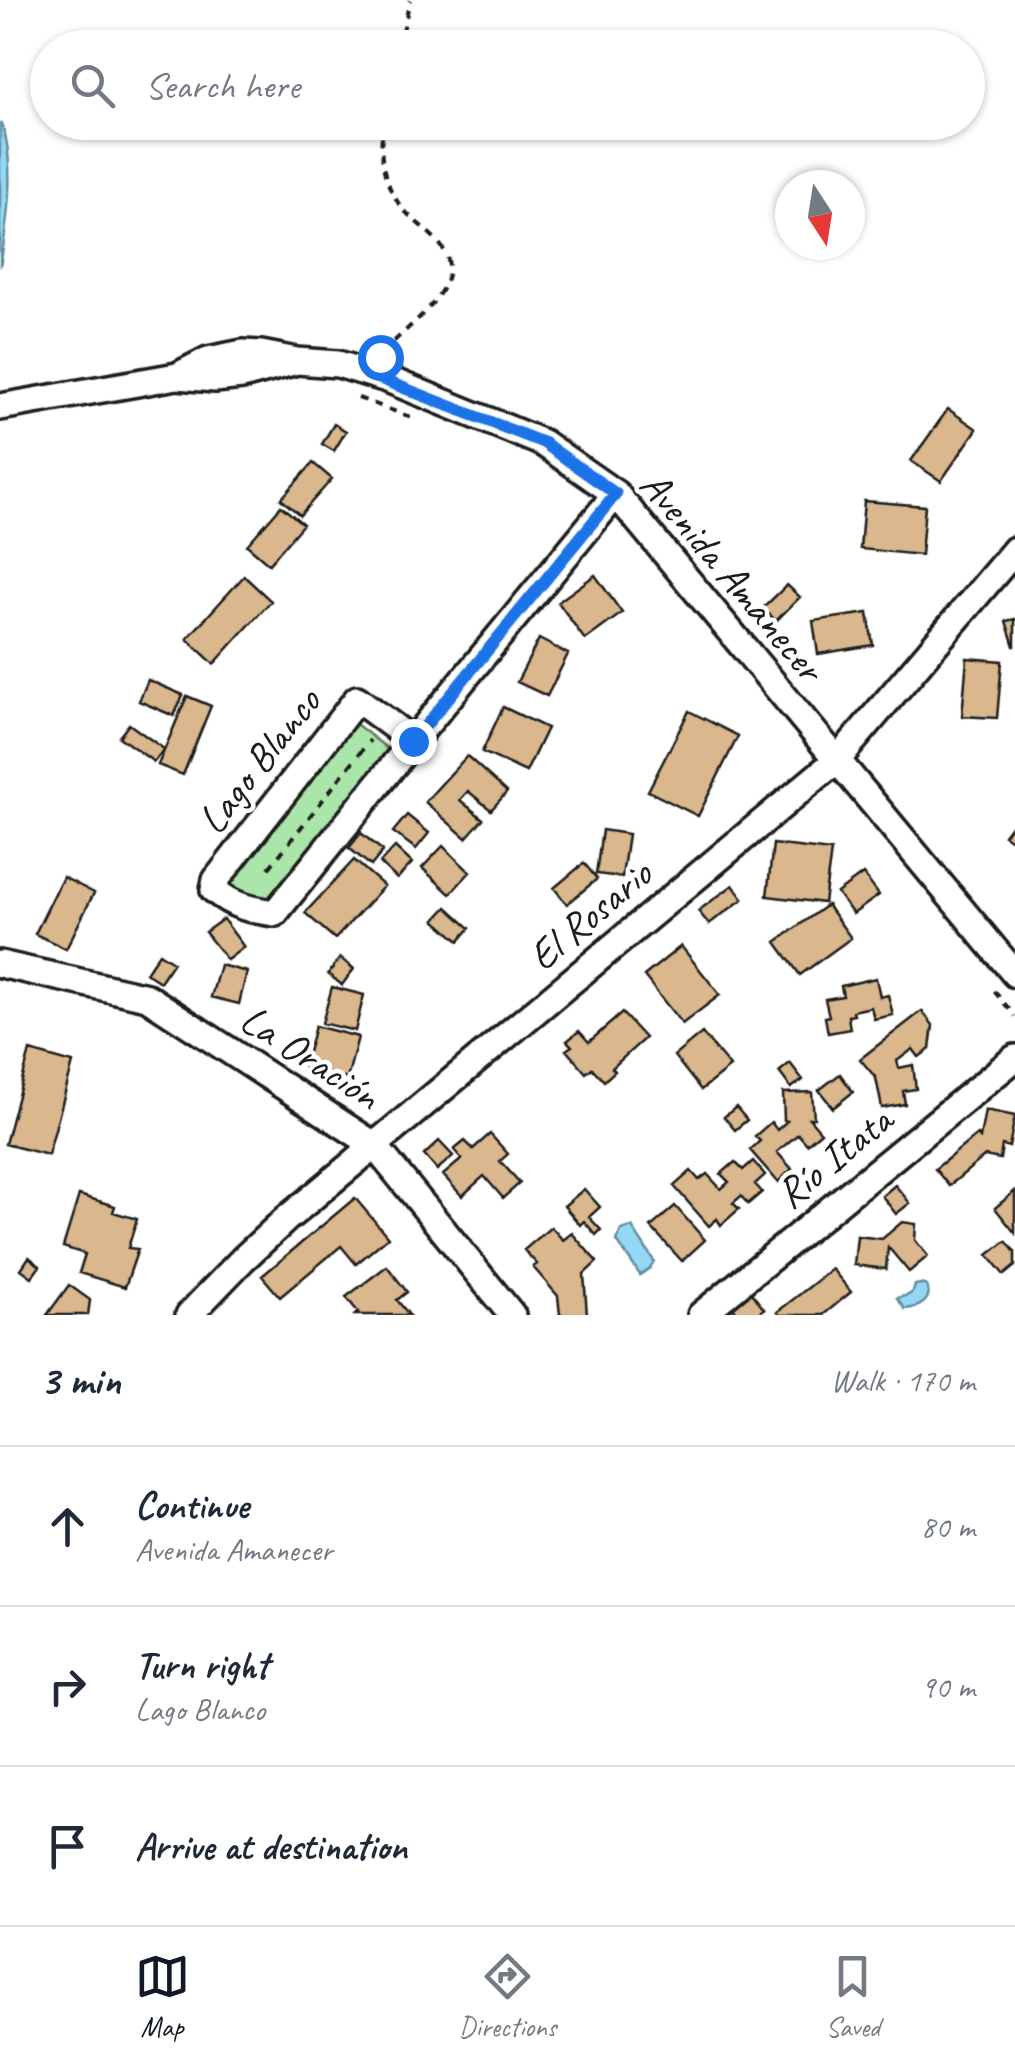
<!DOCTYPE html>
<meta charset="utf-8">
<style>
body{margin:0;font-family:Caveat,sans-serif;background:#f2f2f3;color:#1f2937}
.compass{position:absolute;left:775px;top:170px;width:90px;height:90px;border-radius:50%;background:#fff;box-shadow:0 2px 8px #0004;rotate:168deg}
.stop{position:absolute;width:30px;height:30px;margin:-22px;border:8px solid #1a73e8;border-radius:50%;background:#fff}
.stop.end{background:#1a73e8;border-color:#fff;box-shadow:0 2px 10px #0008}
.list{margin:0;padding:0;list-style:none}
h2{display:flex;justify-content:space-between;align-items:center;height:130px;margin:0;padding:0 40px;font-size:42px}
h2 small{font-size:32px;font-weight:400;color:#747a83}
.list li{display:grid;grid-template-columns:65px 1fr auto;gap:30px;align-items:center;box-sizing:border-box;height:160px;padding:0 40px;border-top:2px solid #e0e1e3}
.list b{display:block;font-size:38px;white-space:nowrap}
.list p{margin:0;font-size:32px;white-space:nowrap;color:#747a83}
.list em{font-size:32px;font-style:normal;color:#747a83}
.icon{flex:none;width:55px;height:55px;fill:none;stroke:currentColor;stroke-width:2;stroke-linecap:round;stroke-linejoin:round}
.map{position:relative;flex:none;width:1015px;height:1315px;overflow:hidden}
.search{position:absolute;background:#fff;box-shadow:0 2px 8px #0004;left:30px;right:30px;top:30px;height:110px;display:flex;align-items:center;gap:25px;box-sizing:border-box;padding:0 35px;border-radius:55px;color:#747a83;font-size:38px}
.sheet{height:610px;background:#fff}
nav{display:flex;justify-content:space-around;align-items:center;box-sizing:border-box;height:140px;border-top:2px solid #e0e1e3;background:#fff;font-size:28px;color:#747a83}
nav a{display:grid;justify-items:center;gap:5px}
nav .on{color:#111827}
.map>svg:first-child{display:block}
.green{fill:#aae5aa;stroke:#638063;stroke-width:2.5}
.water{fill:#93d8f5;stroke:#638d9e;stroke-width:2.5}
.building{fill:#dab78c;stroke:#1c1c1c;stroke-width:2.5}
.lines{fill:none;stroke-linecap:round;stroke-linejoin:round}
.minor-casing{stroke:#1c1c1c;stroke-width:32}
.path{stroke:#1c1c1c;stroke-width:4;stroke-dasharray:8 8;stroke-linecap:butt}
.minor{stroke:#fff;stroke-width:25}
.route{stroke:#1a73e8;stroke-width:12}
.labels{text-anchor:middle;stroke-width:9;stroke-linejoin:round;paint-order:stroke}
.street-label{font-size:42px;fill:#1c1c1c;stroke:#fff}
</style>
<div class="map">
<svg width="1015" height="1315" viewBox="0 0 1015 1315">
<rect width="100%" height="100%" fill="#fff"/>
<filter id="ink" filterUnits="userSpaceOnUse"><feTurbulence type="fractalNoise" baseFrequency=".01" numOctaves="2"/><feDisplacementMap in="SourceGraphic" scale="20" xChannelSelector="R" yChannelSelector="G"/><feConvolveMatrix kernelMatrix="1 2 1 2 8 2 1 2 1" color-interpolation-filters="sRGB"/></filter>
<g filter="url(#ink)">
<path class="green" d="M 352,721 L 393,753 L 273,903 L 233,893 L 226,879 Z"/>
<path class="water" d="M 0,123 L 2,124 C 16,164 7,225 0,267 Z
M 632,1227 L 654,1261 L 650,1268 L 640,1275 L 617,1241 L 621,1230 Z
M 920,1284 L 927,1286 C 933,1301 919,1308 905,1309 L 897,1298 C 906,1295 913,1297 915,1285 Z"/>
<path class="building" d="M 948,409 L 977,429 L 941,481 L 911,461 Z
M 334,424 L 346,431 L 334,451 L 322,444 Z
M 313,463 L 332,479 L 300,515 L 281,499 Z
M 864,501 L 925,506 L 921,555 L 860,549 Z
M 281,506 L 303,524 L 269,564 L 247,545 Z
M 595,575 L 622,613 L 585,640 L 558,602 Z
M 244,576 L 271,601 L 214,664 L 187,639 Z
M 787,585 L 800,597 L 776,621 L 763,608 Z
M 868,613 L 873,645 L 818,654 L 813,621 Z
M 1015,619 L 1015,646 L 1014,646 L 1006,621 Z
M 539,639 L 568,654 L 547,696 L 517,682 Z
M 967,658 L 1002,661 L 997,718 L 962,716 Z
M 148,680 L 183,695 L 174,716 L 139,701 Z
M 187,696 L 211,706 L 183,775 L 158,765 Z
M 503,707 L 547,728 L 526,772 L 482,752 Z
M 689,711 L 738,736 L 698,816 L 648,791 Z
M 129,724 L 164,749 L 154,762 L 119,737 Z
M 467,756 L 507,792 L 491,810 L 468,791 L 460,800 L 483,819 L 466,838 L 425,802 Z
M 407,815 L 429,833 L 416,849 L 393,832 Z
M 1015,820 L 1015,842 L 1004,835 Z
M 602,830 L 628,834 L 622,877 L 596,874 Z
M 361,833 L 383,851 L 371,866 L 349,848 Z
M 773,844 L 831,851 L 824,903 L 767,896 Z
M 443,846 L 470,872 L 450,894 L 422,868 Z
M 395,847 L 412,863 L 397,879 L 380,863 Z
M 354,860 L 384,886 L 335,939 L 305,913 Z
M 584,863 L 597,879 L 567,904 L 554,888 Z
M 863,874 L 879,895 L 853,914 L 837,893 Z
M 63,877 L 94,893 L 66,949 L 35,934 Z
M 733,885 L 743,899 L 709,924 L 698,911 Z
M 827,905 L 851,938 L 800,975 L 776,942 Z
M 447,907 L 470,928 L 459,941 L 435,920 Z
M 223,919 L 244,947 L 227,960 L 205,932 Z
M 681,946 L 720,995 L 682,1024 L 644,976 Z
M 159,953 L 173,962 L 160,982 L 146,973 Z
M 340,958 L 354,969 L 342,985 L 328,974 Z
M 220,965 L 247,972 L 239,1004 L 211,997 Z
M 876,978 L 880,997 L 888,995 L 893,1015 L 874,1019 L 871,1007 L 853,1011 L 854,1015 L 848,1016 L 850,1029 L 828,1033 L 825,1017 L 829,1016 L 825,999 L 843,996 L 841,986 Z
M 332,987 L 364,995 L 355,1031 L 322,1023 Z
M 922,1011 L 933,1025 L 930,1049 L 919,1057 L 913,1049 L 897,1061 L 899,1068 L 913,1065 L 916,1089 L 903,1091 L 905,1104 L 882,1108 L 876,1078 L 860,1059 Z
M 622,1013 L 645,1038 L 612,1068 L 615,1071 L 604,1081 L 592,1068 L 586,1073 L 566,1050 L 572,1046 L 567,1041 L 579,1031 L 589,1042 Z
M 315,1026 L 358,1037 L 347,1079 L 304,1067 Z
M 702,1033 L 730,1067 L 701,1090 L 674,1056 Z
M 30,1051 L 73,1063 L 48,1155 L 5,1144 Z
M 790,1063 L 803,1080 L 791,1088 L 779,1072 Z
M 840,1074 L 853,1092 L 833,1108 L 819,1090 Z
M 812,1092 L 814,1118 L 809,1118 L 821,1132 L 807,1144 L 798,1134 L 777,1152 L 792,1169 L 778,1182 L 750,1150 L 760,1141 L 755,1136 L 771,1122 L 777,1130 L 787,1121 L 784,1120 L 783,1093 Z
M 736,1107 L 747,1120 L 735,1130 L 724,1117 Z
M 985,1110 L 1015,1116 L 1009,1147 L 1002,1145 L 1000,1159 L 985,1156 L 949,1186 L 935,1169 L 977,1135 L 980,1138 Z
M 490,1134 L 508,1154 L 500,1161 L 520,1183 L 503,1198 L 484,1176 L 462,1196 L 443,1175 L 462,1159 L 454,1150 L 465,1141 L 473,1149 Z
M 439,1141 L 453,1156 L 437,1170 L 424,1155 Z
M 753,1161 L 765,1175 L 755,1184 L 762,1192 L 748,1204 L 741,1196 L 733,1203 L 739,1209 L 721,1225 L 717,1219 L 709,1226 L 674,1186 L 691,1171 L 699,1180 L 707,1174 L 721,1189 L 729,1182 L 721,1174 L 735,1162 L 743,1170 Z
M 895,1185 L 910,1203 L 896,1214 L 882,1196 Z
M 584,1189 L 600,1207 L 589,1217 L 601,1230 L 596,1235 L 584,1221 L 580,1225 L 564,1206 Z
M 1015,1191 L 1015,1233 L 995,1208 Z
M 79,1195 L 115,1206 L 113,1212 L 137,1219 L 128,1248 L 138,1249 L 125,1287 L 79,1273 L 85,1254 L 63,1247 Z
M 355,1198 L 388,1237 L 356,1264 L 341,1246 L 280,1297 L 262,1276 Z
M 675,1206 L 705,1240 L 682,1261 L 651,1227 Z
M 902,1222 L 916,1224 L 915,1240 L 928,1256 L 909,1272 L 888,1247 L 886,1269 L 854,1265 L 857,1236 L 882,1239 Z
M 551,1227 L 563,1240 L 572,1233 L 597,1262 L 584,1274 L 587,1315 L 560,1315 L 558,1296 L 533,1267 L 537,1264 L 524,1250 Z
M 1006,1241 L 1015,1252 L 1015,1266 L 1004,1275 L 988,1255 Z
M 29,1257 L 40,1266 L 32,1277 L 21,1269 Z
M 387,1266 L 407,1292 L 397,1300 L 409,1315 L 355,1315 L 358,1312 L 346,1297 Z
M 832,1269 L 851,1292 L 823,1315 L 780,1315 L 777,1312 Z
M 69,1285 L 90,1300 L 88,1315 L 47,1315 Z
M 748,1289 L 764,1309 L 761,1311 L 765,1315 L 739,1315 L 730,1303 Z"/>
<g class="lines">
<g class="minor-casing">
<path id="minor" d="M 177,376 L 208,360 L 243,353 L 261,354 L 297,361 L 338,364 L 387,379 L 543,443 L 616,494 L 1015,974
M 0,407 L 177,376 L 215,379 L 242,376 L 297,361
M 413,741 L 275,913 C 251,910 233,906 214,890 L 216,880 L 357,699 L 413,741 L 616,494
M 0,964 L 147,997 L 374,1145 L 512,1315
M 189,1315 L 243,1259 L 285,1220 L 838,759 L 1015,550
M 701,1315 L 1015,1058"/>
</g>
<path class="path" d="M 399,48 L 410,0
M 383,353 C 401,332 426,316 441,291 C 468,247 418,231 399,204 C 382,179 378,151 384,122
M 358,398 L 410,417
M 269,868 L 370,740
M 994,991 L 1015,1016"/>
<use href="#minor" class="minor"/>
</g>
</g>
<g class="lines" filter="url(#ink)">
<path class="route" d="M 380,357 L 368,374 L 544,443 L 616,494 L 413,741"/>
</g>
<g class="labels">
<g class="street-label">
<text transform="translate(733 575) rotate(50)" y="15">Avenida Amanecer</text>
<text transform="translate(258 760) rotate(-52)" y="15">Lago Blanco</text>
<text transform="translate(589 914) rotate(-40)" y="15">El Rosario</text>
<text transform="translate(311 1056) rotate(33)" y="15">La Oración</text>
<text transform="translate(833 1156) rotate(-39)" y="15">Río Itata</text>
</g>
</g>
</svg>
<svg class="compass" viewBox="-18 -18 36 36"><path d="M0-13l5 13h-10z" fill="#e53935"/><path d="M0 13l5-13h-10z" fill="#747a83"/></svg>
<div class="stop" style="left:380px;top:357px"></div>
<div class="stop end" style="left:413px;top:741px"></div>
<div class="search"><svg class="icon" aria-label="search" viewBox="0 0 24 24"><circle cx="10" cy="10" r="6"/><path d="M15 15l6 6"/></svg>Search here</div>
</div>
<section class="sheet">
<h2>3 min<small>Walk · 170 m</small></h2>
<ul class="list">
<li><svg class="icon" aria-label="ahead" viewBox="0 0 24 24"><path d="M12 20V5M6 11l6-6 6 6"/></svg><div><b>Continue</b><p>Avenida Amanecer</p></div><em>80 m</em></li>
<li><svg class="icon" aria-label="right" viewBox="0 0 24 24"><path d="M7 20v-9h11M14 6l5 5-5 5"/></svg><div><b>Turn right</b><p>Lago Blanco</p></div><em>90 m</em></li>
<li><svg class="icon" aria-label="arrive" viewBox="0 0 24 24"><path d="M6 21V4h12l-3 4 3 4H6"/></svg><div><b>Arrive at destination</b></div></li>
</ul>
</section>
<nav>
<a class="on"><svg class="icon" aria-label="map" viewBox="0 0 24 24"><path d="M3 6l6-2 6 2 6-2v14l-6 2-6-2-6 2zM9 4v14M15 6v14"/></svg>Map</a>
<a><svg class="icon" aria-label="directions" viewBox="0 0 24 24"><path d="M12 3l9 9-9 9-9-9zM9 14v-3h6M13 9l2 2-2 2"/></svg>Directions</a>
<a><svg class="icon" aria-label="saved" viewBox="0 0 24 24"><path d="M7 4h10v16l-5-4-5 4z"/></svg>Saved</a>
</nav>
